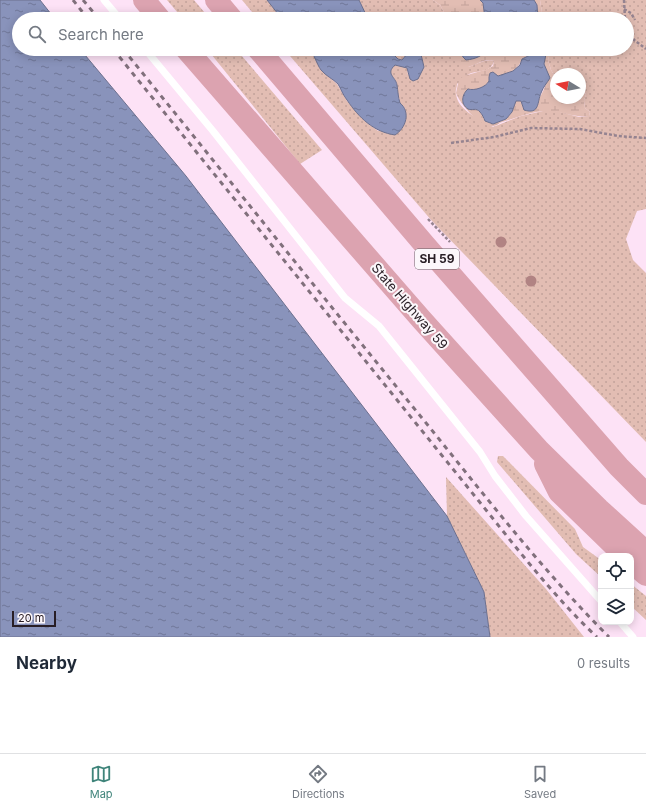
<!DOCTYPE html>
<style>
body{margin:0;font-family:Inter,sans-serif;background:#f6f6f7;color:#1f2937}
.controls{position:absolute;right:12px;bottom:12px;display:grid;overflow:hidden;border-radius:8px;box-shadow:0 2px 10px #0003}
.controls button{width:36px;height:36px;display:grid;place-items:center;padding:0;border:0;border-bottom:1px solid #e0e1e3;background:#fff;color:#1f2937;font:20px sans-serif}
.compass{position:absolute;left:550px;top:68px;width:36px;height:36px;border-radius:50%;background:#fff;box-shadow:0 2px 10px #0003;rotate:280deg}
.scale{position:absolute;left:12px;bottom:10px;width:44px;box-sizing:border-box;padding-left:4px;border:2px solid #281e25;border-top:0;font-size:11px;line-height:14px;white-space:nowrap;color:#281e25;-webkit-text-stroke:3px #fcf7fb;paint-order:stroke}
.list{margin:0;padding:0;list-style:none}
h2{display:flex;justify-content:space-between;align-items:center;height:52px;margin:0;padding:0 16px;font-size:17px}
h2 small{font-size:13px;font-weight:400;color:#747a83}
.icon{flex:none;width:22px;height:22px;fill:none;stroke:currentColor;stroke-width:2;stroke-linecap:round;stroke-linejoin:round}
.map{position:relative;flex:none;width:646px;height:637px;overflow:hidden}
.search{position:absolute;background:#fff;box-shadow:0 2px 10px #0003;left:12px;right:12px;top:12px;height:44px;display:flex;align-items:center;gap:10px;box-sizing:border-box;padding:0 14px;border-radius:22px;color:#747a83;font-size:15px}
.sheet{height:116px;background:#fff}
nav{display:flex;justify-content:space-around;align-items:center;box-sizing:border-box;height:56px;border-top:1px solid #e0e1e3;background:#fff;font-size:11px;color:#747a83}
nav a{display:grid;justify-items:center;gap:2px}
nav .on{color:#3f847a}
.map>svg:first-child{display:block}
.grass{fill:url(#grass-dots)}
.wetland{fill:url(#wetland-marsh)}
.water{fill:url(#water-ripples);stroke:#6c708e}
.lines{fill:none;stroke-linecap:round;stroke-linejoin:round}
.path{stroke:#958390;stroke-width:2.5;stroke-dasharray:3 2;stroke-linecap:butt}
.lane{stroke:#fff;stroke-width:7}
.primary{stroke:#dca3b0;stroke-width:22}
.rail{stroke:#81707c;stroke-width:3;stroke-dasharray:5 5;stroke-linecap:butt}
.tree{fill:#b18383}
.labels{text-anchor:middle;stroke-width:4;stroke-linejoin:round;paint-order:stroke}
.shield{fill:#fcf7fb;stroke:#685f65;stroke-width:1}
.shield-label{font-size:12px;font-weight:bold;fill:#281e25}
.street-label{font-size:13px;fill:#281e25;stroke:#fcf7fb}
</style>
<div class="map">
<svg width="646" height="637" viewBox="0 0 646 637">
<defs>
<pattern id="grass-dots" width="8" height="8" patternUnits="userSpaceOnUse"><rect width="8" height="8" fill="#e2bdb3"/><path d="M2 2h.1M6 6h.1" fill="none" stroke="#c2a29a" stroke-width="1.8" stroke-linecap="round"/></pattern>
<pattern id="wetland-marsh" width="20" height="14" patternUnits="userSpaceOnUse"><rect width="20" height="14" fill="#e2bdb3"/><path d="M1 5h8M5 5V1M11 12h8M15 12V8" fill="none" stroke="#c2a29a"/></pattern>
<pattern id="water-ripples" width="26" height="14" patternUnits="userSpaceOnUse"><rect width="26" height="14" fill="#8993bb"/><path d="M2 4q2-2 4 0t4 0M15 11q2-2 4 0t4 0" fill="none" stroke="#707798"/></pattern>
</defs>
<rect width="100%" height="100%" fill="#fde2f6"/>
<path class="grass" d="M 167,0 L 194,0 L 210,19 L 183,19 Z
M 242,0 L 267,0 L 282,19 L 258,19 Z
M 359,0 L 433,0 L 440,5 L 448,19 L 368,19 Z
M 540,0 L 646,0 L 646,209 L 637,211 L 626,239 L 633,260 L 646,273 L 646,442 L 432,221 L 284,49 L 309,49 L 313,53 L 321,70 L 337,84 L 347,101 L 365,121 L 378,131 L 405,123 C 406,115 407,108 400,103 L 396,81 L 392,76 L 390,72 L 392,68 L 395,65 L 407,67 L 408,75 L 424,67 L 420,50 L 419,49 L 451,49 L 452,53 L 468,67 C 476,65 486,58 494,61 C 491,73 478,70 469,74 C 465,76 461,81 457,84 C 457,87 455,91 456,94 C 458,111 480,119 493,127 L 521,116 L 543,111 L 556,111 L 579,117 L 589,116 L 590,112 L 585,108 L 584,101 L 586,94 L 581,88 L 580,89 L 580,74 L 556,74 L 556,78 L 551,70 L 548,60 L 551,49 L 627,49 L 627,19 L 543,19 Z
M 207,49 L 236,49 L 322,150 L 300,164 Z
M 365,49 L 413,49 L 402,60 L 398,59 L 391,52 L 370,53 Z
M 498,456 L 503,456 L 575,529 L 583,547 L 601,560 L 601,577 L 576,554 L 497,462 Z
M 446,477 L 546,589 L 584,637 L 490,637 L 484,592 L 447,516 Z
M 631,584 L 646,596 L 646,620 L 631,606 Z"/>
<path class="wetland" d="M 433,0 L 480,0 L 483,3 L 485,19 L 448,19 L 440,5 Z
M 534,0 L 540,0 L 543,19 L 538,19 L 537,5 Z
M 451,49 L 460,49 L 463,57 L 488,49 L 537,49 C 533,54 528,54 524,58 C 521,60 520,64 518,66 C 511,75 499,76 489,77 L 489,81 C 486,87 475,91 468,89 L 474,109 L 480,111 L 485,121 L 493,124 L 506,119 L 512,112 L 516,101 L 521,101 L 523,108 C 527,105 534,103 538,99 C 542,96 548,80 549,75 C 542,66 544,59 547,49 L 551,49 L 548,60 L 551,70 L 556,78 L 556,98 L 580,98 L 581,88 L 586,94 L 584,101 L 585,108 L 590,112 L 589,116 C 574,118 560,110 544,111 C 530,112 516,118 502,122 C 499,123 496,126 494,126 C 481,129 460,104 456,93 L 459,79 C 470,72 482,73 493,66 L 494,61 C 478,54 462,86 451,49 Z"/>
<path class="water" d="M 0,0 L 40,0 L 55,19 L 19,19 L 19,49 L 80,49 L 186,176 L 447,516 L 484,592 L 490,637 L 0,637 Z
M 267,0 L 359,0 L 368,19 L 282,19 Z
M 480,0 L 534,0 L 537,5 L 538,19 L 485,19 L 483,3 Z
M 309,49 L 365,49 L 370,53 L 391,52 L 398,59 L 402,60 C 408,53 411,48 420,50 L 424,67 L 418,79 L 413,81 L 410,79 L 407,68 L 395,65 C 385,74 396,77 397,85 C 398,91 398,97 400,103 C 411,112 406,128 395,135 C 374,132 359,118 347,100 C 343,95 341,89 338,84 C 333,79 326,76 321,70 C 316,63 315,55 309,49 Z
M 458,49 L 488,49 C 482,56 476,59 466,60 L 463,57 L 460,50 Z
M 537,49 L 547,49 L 544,64 L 550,78 C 547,83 543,87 541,93 C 537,102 540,115 524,110 L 521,101 L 516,101 L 512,112 L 506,119 L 493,124 L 485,121 C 484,118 482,114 480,112 C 476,107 472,111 468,109 C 460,104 462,94 468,89 C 475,91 486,87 489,81 L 489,77 L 490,73 L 493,72 L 498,76 L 513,71 L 520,65 L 522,59 L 532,54 Z"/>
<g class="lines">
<path class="path" d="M 624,0 L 625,19
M 624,9 L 631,13 L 635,20
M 627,25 L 634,40 L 646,49
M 451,143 L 494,137 L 531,128 L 580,129 L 618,136 L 646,138
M 428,219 L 450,242"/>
<path class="lane" d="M 104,0 L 120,19
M 145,49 L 213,131 L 345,298 L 379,326 L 480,452 L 495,476 L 526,516 L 601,601
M 620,622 L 633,637"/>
<path class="primary" d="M 144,0 L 160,19
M 216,0 L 232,19
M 186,49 L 421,319 L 539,450 L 599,509 L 646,552
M 258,49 L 424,244 L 619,467 L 646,494
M 545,464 L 559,492 L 625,556
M 631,562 L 646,575"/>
<path class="rail" d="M 73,0 L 88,19
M 83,0 L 99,19
M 113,49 L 478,500 C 516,547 553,596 597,637
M 123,49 C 223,172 322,296 422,418 C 482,492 542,570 609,637"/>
</g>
<g class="tree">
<circle cx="501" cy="242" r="5.5"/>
<circle cx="531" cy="281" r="5.5"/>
</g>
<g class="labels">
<rect class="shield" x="415" y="249" width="44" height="20" rx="3"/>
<g class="shield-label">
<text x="437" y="263">SH 59</text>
</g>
<g class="street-label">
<text transform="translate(410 306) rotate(49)" y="5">State Highway 59</text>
</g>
</g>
</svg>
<div class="controls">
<button><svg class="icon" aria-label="locate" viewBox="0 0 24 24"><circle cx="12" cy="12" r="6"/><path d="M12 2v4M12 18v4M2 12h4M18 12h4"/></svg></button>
<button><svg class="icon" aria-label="layers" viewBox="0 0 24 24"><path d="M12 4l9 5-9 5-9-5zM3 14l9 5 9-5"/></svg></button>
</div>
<svg class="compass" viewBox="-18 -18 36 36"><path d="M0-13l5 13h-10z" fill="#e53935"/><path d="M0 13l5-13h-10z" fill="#747a83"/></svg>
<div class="scale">20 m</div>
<div class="search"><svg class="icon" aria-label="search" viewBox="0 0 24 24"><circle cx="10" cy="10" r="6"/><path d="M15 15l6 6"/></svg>Search here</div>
</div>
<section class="sheet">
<h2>Nearby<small>0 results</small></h2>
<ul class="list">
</ul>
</section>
<nav>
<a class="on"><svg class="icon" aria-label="map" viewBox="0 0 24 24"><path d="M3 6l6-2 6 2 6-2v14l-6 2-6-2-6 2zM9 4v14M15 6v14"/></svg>Map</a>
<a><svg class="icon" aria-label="directions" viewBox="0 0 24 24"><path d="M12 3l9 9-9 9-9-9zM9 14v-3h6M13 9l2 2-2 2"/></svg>Directions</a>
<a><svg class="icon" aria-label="saved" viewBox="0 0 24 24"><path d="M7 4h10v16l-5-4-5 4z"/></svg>Saved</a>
</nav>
